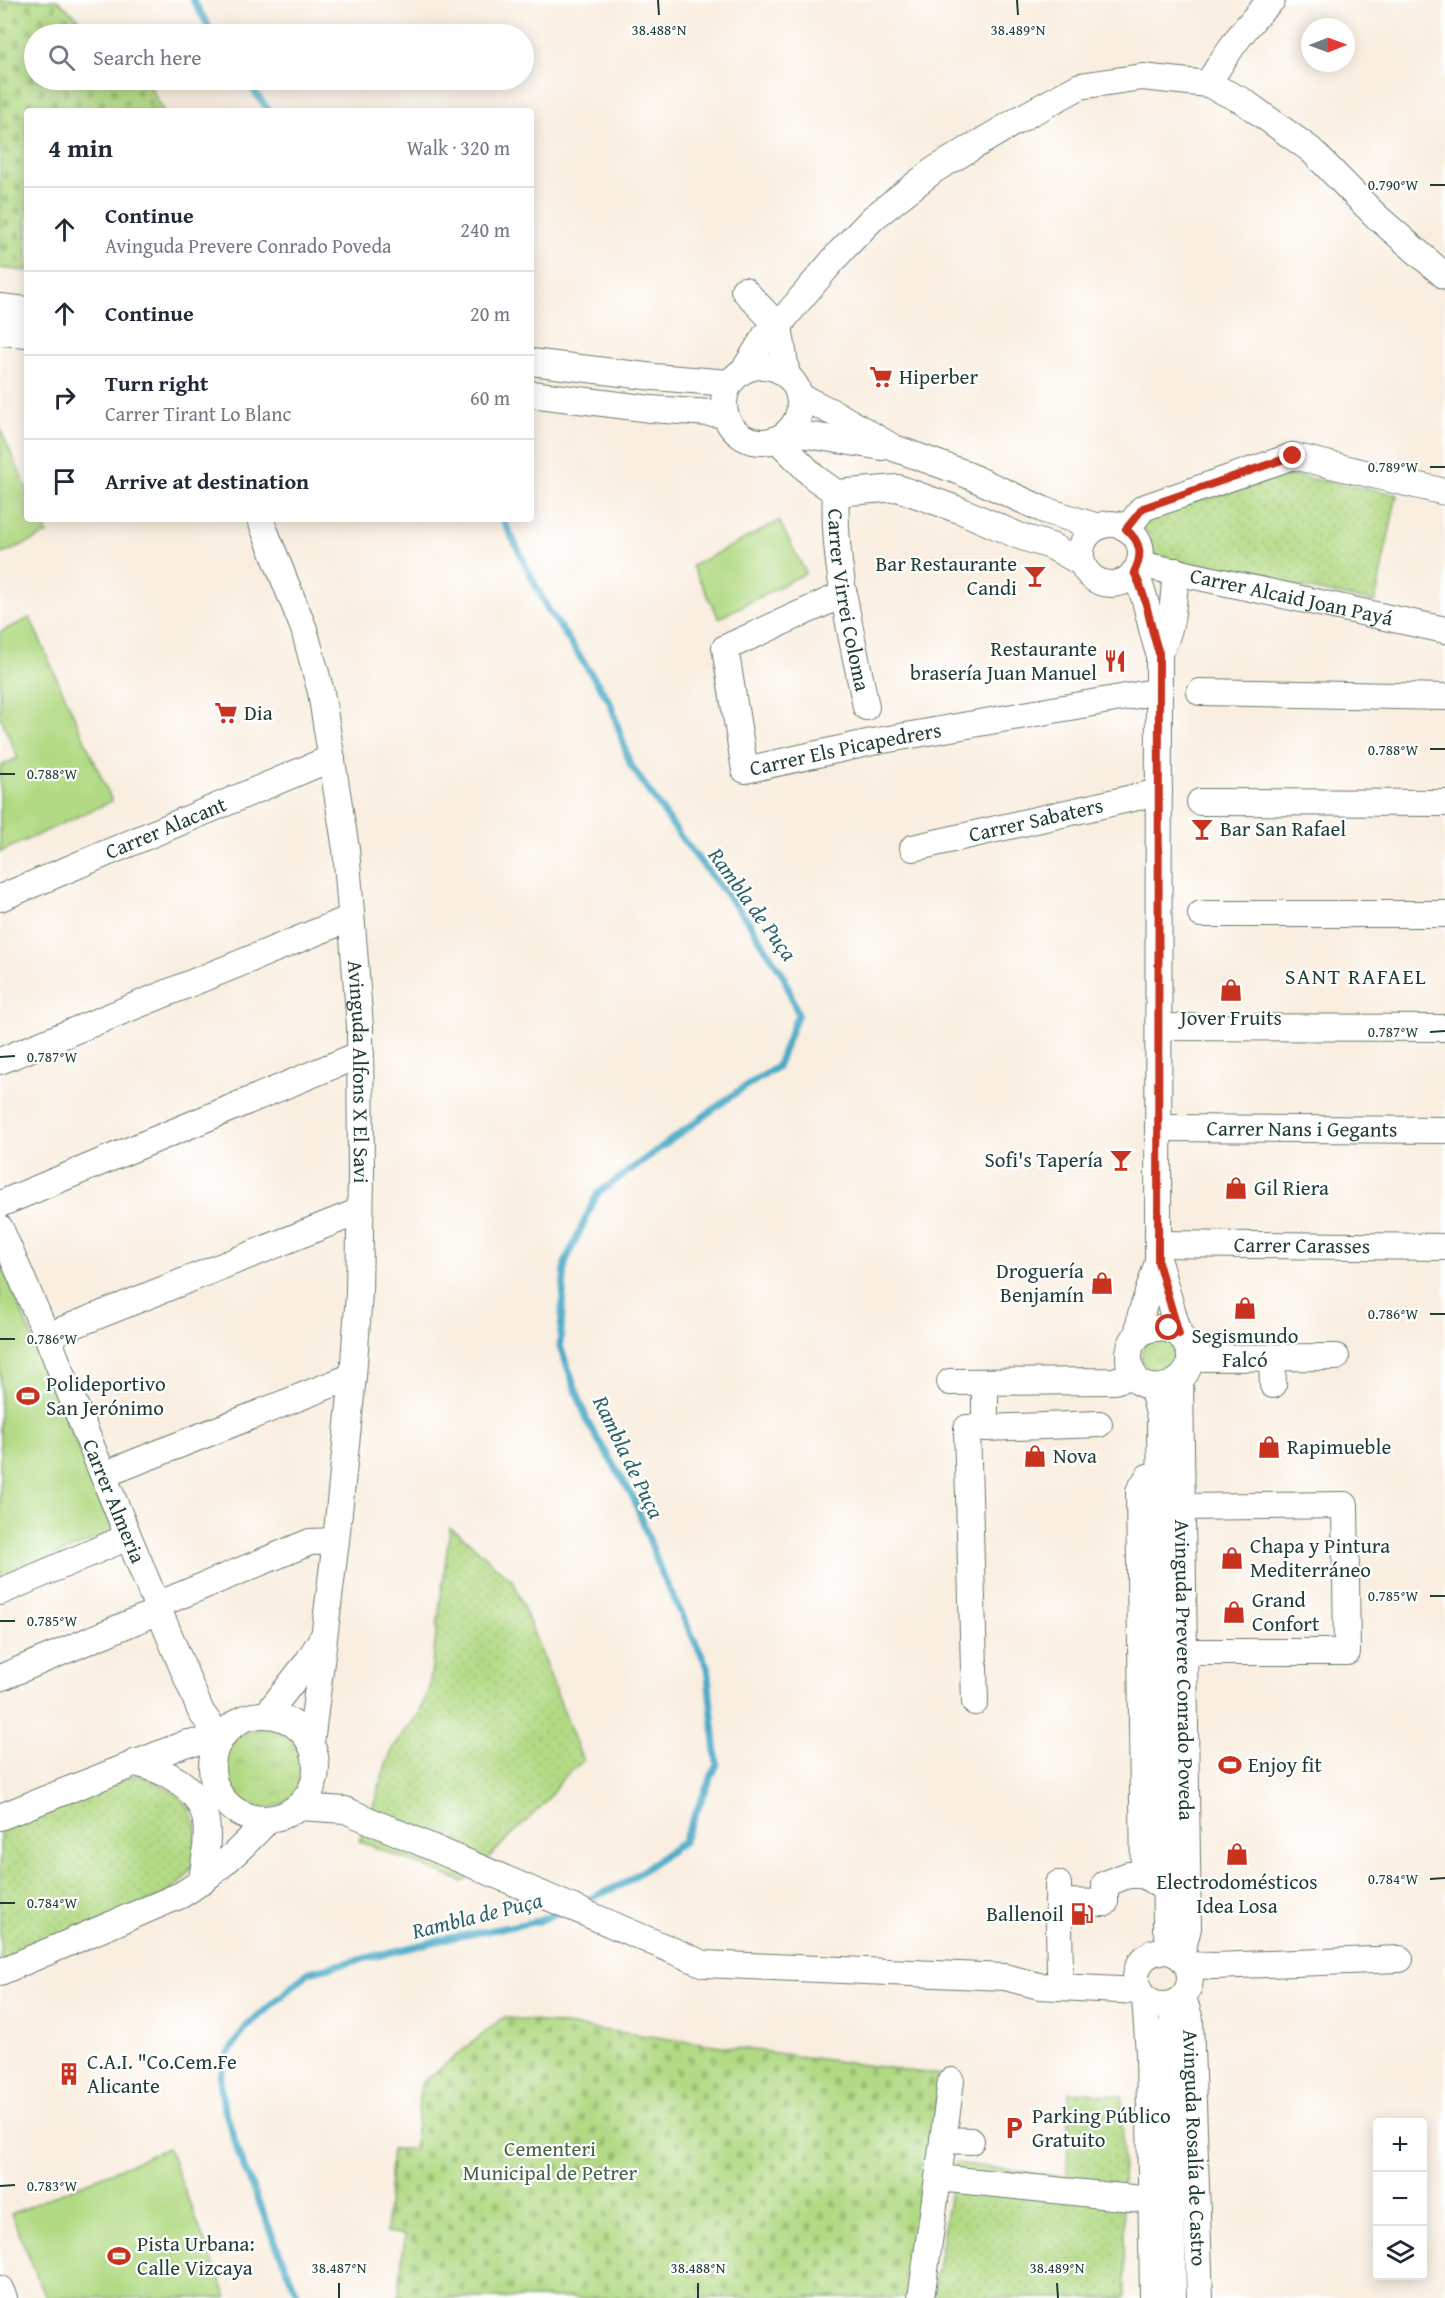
<!DOCTYPE html>
<meta charset="utf-8">
<style>
body{margin:0;font-family:"Gentium Book Plus",serif;background:#f2f2f3;color:#1f2937}
.controls{position:absolute;right:18px;bottom:18px;display:grid;overflow:hidden;border-radius:6px;box-shadow:0 3px 15px #0003}
.controls button{width:54px;height:54px;display:grid;place-items:center;padding:0;border:0;border-bottom:2px solid #e0e1e3;background:#fff;color:#1f2937;font:30px sans-serif}
.compass{position:absolute;left:1301px;top:18px;width:54px;height:54px;border-radius:50%;background:#fff;box-shadow:0 3px 15px #0003;rotate:89deg}
.stop{position:absolute;width:18px;height:18px;margin:-14px;border:4px solid #c8321e;border-radius:50%;background:#fff}
.stop.end{background:#c8321e;border-color:#fff;box-shadow:0 2px 6px #0008}
.list{margin:0;padding:0;list-style:none}
h2{display:flex;justify-content:space-between;align-items:center;height:78px;margin:0;padding:0 24px;font-size:26px}
h2 small{font-size:20px;font-weight:400;color:#747a83}
.list li{display:grid;grid-template-columns:39px 1fr auto;gap:18px;align-items:center;box-sizing:border-box;height:84px;padding:0 24px;border-top:2px solid #e0e1e3}
.list b{display:block;font-size:22px;white-space:nowrap}
.list p{margin:0;font-size:20px;white-space:nowrap;color:#747a83}
.list em{font-size:20px;font-style:normal;color:#747a83}
.icon{flex:none;width:33px;height:33px;fill:none;stroke:currentColor;stroke-width:2;stroke-linecap:round;stroke-linejoin:round}
.map{position:relative;flex:none;width:1445px;height:2298px;overflow:hidden}
.search{position:absolute;background:#fff;box-shadow:0 3px 15px #0003;left:24px;top:24px;width:510px;height:66px;display:flex;align-items:center;gap:15px;box-sizing:border-box;padding:0 21px;border-radius:33px;color:#747a83;font-size:22px}
.panel{position:absolute;background:#fff;box-shadow:0 3px 15px #0003;left:24px;top:108px;width:510px;height:414px;border-radius:6px}
.map>svg:first-child{display:block}
.grass{fill:url(#grass-tufts);stroke:#688c5c;stroke-width:1.5}
.cemetery{fill:url(#cemetery-stones);stroke:#688c5c;stroke-width:1.5}
.park{fill:url(#park-dots);stroke:#688c5c;stroke-width:1.5}
.pitch{fill:#b2da84;stroke:#688c5c;stroke-width:1.5}
.lines{fill:none;stroke-linecap:round;stroke-linejoin:round}
.stream{stroke:#48aac7;stroke-width:7}
.minor-casing{stroke:#6b7b70;stroke-width:28}
.minor{stroke:#fff;stroke-width:26}
.route{stroke:#c8321e;stroke-width:8}
.ticks{fill:none;stroke:#1f3d34;stroke-width:2}
.labels{text-anchor:middle;stroke-width:4.5;stroke-linejoin:round;paint-order:stroke}
.poi-label{font-size:21px;fill:#1f3d34;stroke:#fff;text-anchor:start}
.street-label{font-size:21px;fill:#1f3d34;stroke:#fff}
.park-label{font-size:21px;fill:#446448;stroke:#fff}
.water-label{font-size:22px;font-style:italic;fill:#2d6367;stroke:#fff}
.neighbourhood-label{font-size:22px;letter-spacing:1.5px;fill:#1f3d34;stroke:#fff}
.ticks-label{font-size:15px;text-anchor:middle;fill:#1f3d34;stroke:#fff;stroke-width:4.5;stroke-linejoin:round;paint-order:stroke}
</style>
<div class="map">
<svg width="1445" height="2298" viewBox="0 0 1445 2298">
<defs>
<pattern id="grass-tufts" width="24" height="20" patternUnits="userSpaceOnUse" patternTransform="scale(1.5)"><rect width="24" height="20" fill="#b2da84"/><path d="M3 7l-1-3M5 7V3M7 7l1-3M15 17l-1-3M17 17v-4M19 17l1-3" fill="none" stroke="#99bc73"/></pattern>
<pattern id="cemetery-stones" width="16" height="16" patternUnits="userSpaceOnUse" patternTransform="scale(1.5)"><rect width="16" height="16" fill="#b2da84"/><path d="M2 7V4a2 2 0 0 1 4 0v3zM10 15v-3a2 2 0 0 1 4 0v3z" fill="#99bc73"/></pattern>
<pattern id="park-dots" width="8" height="8" patternUnits="userSpaceOnUse" patternTransform="scale(1.5)"><rect width="8" height="8" fill="#b2da84"/><path d="M2 2h.1M6 6h.1" fill="none" stroke="#99bc73" stroke-width="1.8" stroke-linecap="round"/></pattern>
</defs>
<rect width="100%" height="100%" fill="#fff"/>
<filter id="ink" filterUnits="userSpaceOnUse"><feTurbulence type="fractalNoise" baseFrequency=".0167" numOctaves="2"/><feDisplacementMap in="SourceGraphic" scale="12" xChannelSelector="R" yChannelSelector="G"/><feConvolveMatrix kernelMatrix="1 2 1 2 8 2 1 2 1" color-interpolation-filters="sRGB"/></filter>
<filter id="wash" filterUnits="userSpaceOnUse"><feTurbulence type="fractalNoise" baseFrequency=".008" numOctaves="4" result="noise"/><feDisplacementMap in="SourceGraphic" scale="24" xChannelSelector="R" yChannelSelector="G"/><feGaussianBlur stdDeviation="1.35" result="paint"/><feColorMatrix in="noise" values="0 0 0 0 0 0 0 0 0 0 0 0 0 0 0 0 0 1.4 0 .05"/><feComposite in="paint" operator="in"/></filter>
<g filter="url(#wash)">
<rect width="100%" height="100%" fill="#f9eedf"/>
<path class="grass" d="M 1155,1337 L 1175,1344 L 1178,1358 C 1173,1372 1163,1377 1150,1372 L 1141,1360 L 1143,1346 Z
M224 1768a40 40 0 1 1 80 0a40 40 0 1 1-80 0Z"/>
<path class="cemetery" d="M 0,0 L 57,0 L 96,34 L 34,34 L 34,80 L 147,80 L 163,111 L 27,111 L 27,271 L 0,268 Z
M 504,2017 L 940,2075 L 913,2298 L 398,2298 L 405,2235 L 386,2232 L 392,2149 L 414,2149 L 421,2084 Z"/>
<path class="park" d="M 1290,475 L 1397,494 L 1375,602 L 1153,557 L 1150,536 L 1141,526 L 1152,514 Z
M 450,1528 C 474,1542 490,1565 513,1580 L 583,1761 L 563,1778 L 545,1803 L 463,1882 L 359,1841 L 376,1798 L 386,1764 L 395,1745 L 419,1713 L 429,1689 Z
M 135,1775 L 149,1778 L 180,1796 L 190,1810 L 196,1826 L 194,1862 L 186,1877 L 169,1893 L 0,1965 L 0,1826 Z
M 1069,2092 L 1122,2096 L 1125,2298 L 932,2298 L 955,2163 L 1067,2177 Z"/>
<path class="pitch" d="M 0,428 L 27,490 L 27,519 L 40,519 L 47,534 L 0,555 Z
M 779,521 L 806,573 L 719,618 L 692,566 Z
M 30,618 L 112,801 L 0,852 L 0,766 L 18,758 L 0,716 L 0,632 Z
M 0,1260 L 113,1532 L 0,1578 Z
M 168,2148 L 227,2298 L 46,2298 L 11,2214 Z"/>
<g class="lines">
<path class="stream" d="M 193,0 L 213,34
M 246,80 L 269,111
M 503,519 L 546,606 L 610,702 L 630,764 L 680,836 L 750,924 L 783,975 L 798,1014 L 777,1067 L 737,1092 L 597,1194 L 565,1263 L 560,1346 L 588,1423 L 634,1499 L 662,1574 L 707,1666 L 717,1764 L 683,1842 L 625,1883 L 580,1903
M 299,2298 L 240,2158 L 223,2103 L 220,2077 L 228,2053 L 246,2027 L 309,1972 L 445,1939 L 539,1921 L 561,1911"/>
</g>
</g>
<g filter="url(#ink)">
<g class="lines">
<g class="minor-casing">
<g id="minor">
<path d="M 1208,84 C 1225,55 1247,23 1272,0"/>
<path d="M 744,290 L 779,327 L 787,376"/>
<path d="M 0,307 L 27,310"/>
<path d="M 0,332 L 27,334"/>
<path d="M 531,362 L 654,377 L 730,383"/>
<circle cx="762" cy="404" r="38"/>
<path d="M 744,370 L 765,336 L 779,327 L 786,316 L 841,251 L 873,218 L 934,170 L 1025,116 L 1080,86 L 1142,77 L 1208,84 L 1243,101 L 1311,150 L 1376,216 L 1445,276"/>
<path d="M 531,394 L 651,409 L 725,414"/>
<path d="M 799,396 L 836,414 L 894,448 L 961,472 L 1044,510 L 1098,527"/>
<path d="M 788,432 L 882,447"/>
<path d="M 777,439 L 814,477 L 836,493 L 898,488 L 962,511 L 1019,536 L 1051,546 L 1082,563"/>
<path id="s1" d="M 836,493 C 832,560 853,641 866,707"/>
<path id="s2" d="M 260,519 L 304,629 L 321,692 L 346,849 L 360,1026 L 361,1175 L 359,1293 L 353,1376 L 336,1541 L 311,1743"/>
<circle cx="1111" cy="554" r="30"/>
<path d="M 1127,529 L 1143,508 L 1293,456 L 1445,492"/>
<path id="s3" d="M 1139,564 L 1445,630"/>
<path d="M 1134,572 C 1148,599 1149,625 1159,653 L 1158,1262 L 1179,1334 C 1221,1381 1130,1414 1129,1358 C 1128,1328 1158,1322 1179,1334"/>
<path id="s4" d="M 844,594 L 725,648 L 745,770 L 872,742 L 1160,691"/>
<path d="M 1159,653 C 1174,628 1173,599 1176,571"/>
<path d="M 1200,692 L 1445,697"/>
<path d="M 1200,802 L 1445,803"/>
<path id="s5" d="M 913,848 L 1159,792"/>
<path id="s6" d="M 0,898 L 332,758"/>
<path d="M 1201,914 L 1445,914"/>
<path d="M 1159,1027 L 1445,1028"/>
<path d="M 0,1061 L 351,918"/>
<path id="s7" d="M 1158,1128 L 1445,1130"/>
<path d="M 0,1204 L 361,1054"/>
<path id="s8" d="M 0,1228 L 47,1336 L 103,1475 L 201,1712 L 220,1738"/>
<path id="s9" d="M 1158,1244 L 1445,1247"/>
<path d="M 47,1336 L 360,1211"/>
<path d="M 1137,1337 L 1141,1314 L 1158,1262"/>
<path d="M 1272,1357 L 1273,1385"/>
<path d="M 1190,1358 L 1336,1357"/>
<path id="s10" d="M 1180,1380 L 1188,1928 L 1181,1957"/>
<path d="M 950,1382 L 1114,1381 L 1134,1375"/>
<path d="M 985,1382 L 985,1428 L 1099,1424"/>
<path d="M 1152,1387 L 1160,1417 L 1166,1928 L 1173,1952"/>
<path d="M 1161,1474 L 1148,1477 L 1139,1491 L 1144,1875 L 1165,1889"/>
<path d="M 103,1475 L 353,1376"/>
<path d="M 1182,1507 L 1345,1505 L 1347,1652 L 1184,1652"/>
<path d="M 0,1592 L 128,1537"/>
<path d="M 157,1605 L 310,1542 L 336,1541"/>
<path d="M 0,1678 L 159,1611"/>
<path d="M 975,1702 L 967,1428 L 985,1428"/>
<path d="M 267,1714 L 307,1663 L 321,1640"/>
<circle cx="264" cy="1767" r="52"/>
<path d="M 134,1763 C 164,1769 200,1787 206,1821 C 209,1841 204,1862 202,1882"/>
<path d="M 299,1807 L 345,1810 L 704,1964 L 1005,1977 L 1039,1986 L 1138,1991"/>
<path d="M 0,1817 L 187,1743 L 219,1742"/>
<path d="M 1058,1884 L 1060,1971"/>
<path d="M 1058,1902 L 1105,1903 L 1105,1884 L 1128,1875 L 1144,1875"/>
<circle cx="1163" cy="1978" r="27"/>
<path d="M 1187,1965 L 1215,1966 L 1400,1959"/>
<path d="M 0,1972 L 181,1895 C 214,1875 242,1848 268,1820"/>
<path id="s11" d="M 1183,1997 L 1190,2020 L 1200,2298"/>
<path d="M 1145,1999 L 1149,2053 L 1153,2298"/>
<path d="M 951,2081 L 938,2178 L 1151,2200"/>
<path d="M 943,2140 L 971,2141"/>
<path d="M 0,2289 L 4,2298"/>
<path d="M 921,2298 L 938,2178"/>
<path d="M 1173,2298 L 1168,2045 L 1177,2001"/>
</g>
</g>
<use href="#minor" class="minor"/>
</g>
</g>
<g class="lines" filter="url(#ink)">
<path class="route" d="M 1169,1328 L 1179,1334 L 1158,1262 L 1159,653 C 1149,625 1148,599 1134,572 C 1143,555 1141,542 1126,529 L 1143,508 L 1293,456"/>
</g>
<path class="ticks" d="M 658,0 L 659,15M 1017,0 L 1018,15M 1430,185 L 1445,185M 1430,467 L 1445,467M 1430,749 L 1445,749M 0,774 L 15,774M 1430,1032 L 1445,1031M 0,1057 L 15,1056M 1430,1314 L 1445,1314M 0,1339 L 15,1339M 1430,1596 L 1445,1596M 0,1621 L 15,1621M 1430,1879 L 1445,1878M 0,1903 L 15,1903M 0,2186 L 15,2185M 339,2283 L 339,2298M 698,2283 L 698,2298M 1057,2283 L 1058,2298"/>
<defs>
<g id="supermarket-bare" transform="scale(1.8)"><path d="M-6-5.5h2.5l.6 2H6L4.5 2H-2.5L-4.4-4H-6ZM-1.5 3.2a1.3 1.3 0 1 0 .1 0ZM3 3.2a1.3 1.3 0 1 0 .1 0Z" fill="#c8321e" stroke="#fff" stroke-width="2.5" paint-order="stroke"/></g>
<g id="bar-bare" transform="scale(1.8)"><path d="M-6-5H6L.8 .8V4.5H3.5V6h-7V4.5H-.8V.8Z" fill="#c8321e" stroke="#fff" stroke-width="2.5" paint-order="stroke"/></g>
<g id="restaurant-bare" transform="scale(1.8)"><path d="M-5-6h1v4h1v-4h1v4h1v-4h1v5L-1.5 .5V6h-2V.5L-5-1ZM5-6V6H3V1.5H1.5Q1.5-4 5-6Z" fill="#c8321e" stroke="#fff" stroke-width="2.5" paint-order="stroke"/></g>
<g id="shop-bare" transform="scale(1.8)"><path d="M-5-2.5h2.3a2.7 3.5 0 0 1 5.4 0H5L5.5 6h-11ZM-1.5-2.5h3a1.5 2.3 0 0 0-3 0Z" fill="#c8321e" stroke="#fff" stroke-width="2.5" paint-order="stroke"/></g>
<g id="stadium-bare" transform="scale(1.8)"><path d="M0-5a6.5 5 0 1 0 0 10a6.5 5 0 1 0 0-10ZM-3.5-1.8h7v3.6h-7Z" fill="#c8321e" stroke="#fff" stroke-width="2.5" paint-order="stroke"/></g>
<g id="fuel-bare" transform="scale(1.8)"><path d="M-5.5-6h7V0h2V4h1.3V-2.5L3-4.5l.8-.8L6-3V5H2.5V1h-1V6h-7ZM-4.2-4.7v3.2H.2V-4.7Z" fill="#c8321e" stroke="#fff" stroke-width="2.5" paint-order="stroke"/></g>
<g id="building-bare" transform="scale(1.8)"><path d="M-4-6H4V6H1V3H-1V6H-4ZM-2.5-4.3h1.7v1.8h-1.7ZM.8-4.3h1.7v1.8H.8ZM-2.5-1h1.7V.8h-1.7ZM.8-1h1.7V.8H.8Z" fill="#c8321e" stroke="#fff" stroke-width="2.5" paint-order="stroke"/></g>
<g id="parking-bare" transform="scale(1.8)"><path d="M-3.5-5.5H1a3.5 3.5 0 0 1 0 7H-1V5.5H-3.5ZM-1-3.4V-.6H.8a1.4 1.4 0 0 0 0-2.8Z" fill="#c8321e" stroke="#fff" stroke-width="2.5" paint-order="stroke"/></g>
</defs>
<g fill-rule="evenodd">
<use href="#supermarket-bare" x="881" y="377"/>
<use href="#bar-bare" x="1035" y="576"/>
<use href="#restaurant-bare" x="1115" y="661"/>
<use href="#supermarket-bare" x="226" y="713"/>
<use href="#bar-bare" x="1202" y="829"/>
<use href="#shop-bare" x="1231" y="990"/>
<use href="#bar-bare" x="1121" y="1160"/>
<use href="#shop-bare" x="1236" y="1188"/>
<use href="#shop-bare" x="1102" y="1283"/>
<use href="#shop-bare" x="1245" y="1308"/>
<use href="#stadium-bare" x="28" y="1396"/>
<use href="#shop-bare" x="1269" y="1447"/>
<use href="#shop-bare" x="1035" y="1456"/>
<use href="#shop-bare" x="1232" y="1558"/>
<use href="#shop-bare" x="1234" y="1612"/>
<use href="#stadium-bare" x="1230" y="1765"/>
<use href="#shop-bare" x="1237" y="1854"/>
<use href="#fuel-bare" x="1082" y="1914"/>
<use href="#building-bare" x="69" y="2074"/>
<use href="#parking-bare" x="1014" y="2128"/>
<use href="#stadium-bare" x="119" y="2256"/>
</g>
<g class="labels">
<g class="poi-label">
<text x="899" y="384">Hiperber</text>
<text x="1017" y="571" text-anchor="end">Bar Restaurante<tspan x="1017" dy="24">Candi</tspan></text>
<text x="1097" y="656" text-anchor="end">Restaurante<tspan x="1097" dy="24">brasería Juan Manuel</tspan></text>
<text x="244" y="720">Dia</text>
<text x="1220" y="836">Bar San Rafael</text>
<text x="1231" y="1025" text-anchor="middle">Jover Fruits</text>
<text x="1103" y="1167" text-anchor="end">Sofi's Tapería</text>
<text x="1254" y="1195">Gil Riera</text>
<text x="1084" y="1278" text-anchor="end">Droguería<tspan x="1084" dy="24">Benjamín</tspan></text>
<text x="1245" y="1343" text-anchor="middle">Segismundo<tspan x="1245" dy="24">Falcó</tspan></text>
<text x="46" y="1391">Polideportivo<tspan x="46" dy="24">San Jerónimo</tspan></text>
<text x="1287" y="1454">Rapimueble</text>
<text x="1053" y="1463">Nova</text>
<text x="1250" y="1553">Chapa y Pintura<tspan x="1250" dy="24">Mediterráneo</tspan></text>
<text x="1252" y="1607">Grand<tspan x="1252" dy="24">Confort</tspan></text>
<text x="1248" y="1772">Enjoy fit</text>
<text x="1237" y="1889" text-anchor="middle">Electrodomésticos<tspan x="1237" dy="24">Idea Losa</tspan></text>
<text x="1064" y="1921" text-anchor="end">Ballenoil</text>
<text x="87" y="2069">C.A.I. "Co.Cem.Fe<tspan x="87" dy="24">Alicante</tspan></text>
<text x="1032" y="2123">Parking Público<tspan x="1032" dy="24">Gratuito</tspan></text>
<text x="137" y="2251">Pista Urbana:<tspan x="137" dy="24">Calle Vizcaya</tspan></text>
</g>
<g class="street-label">
<text dy="7" stroke="none"><textPath href="#s3" startOffset="156">Carrer Alcaid Joan Payá</textPath></text>
<text dy="7" stroke="none"><textPath href="#s1" startOffset="108">Carrer Virrei Coloma</textPath></text>
<text dy="7" stroke="none"><textPath href="#s4" startOffset="357">Carrer Els Picapedrers</textPath></text>
<text dy="7" stroke="none"><textPath href="#s5" startOffset="126">Carrer Sabaters</textPath></text>
<text dy="7" stroke="none"><textPath href="#s6" startOffset="180">Carrer Alacant</textPath></text>
<text dy="7" stroke="none"><textPath href="#s2" startOffset="566">Avinguda Alfons X El Savi</textPath></text>
<text dy="7" stroke="none"><textPath href="#s7" startOffset="144">Carrer Nans i Gegants</textPath></text>
<text dy="7" stroke="none"><textPath href="#s9" startOffset="144">Carrer Carasses</textPath></text>
<text dy="7" stroke="none"><textPath href="#s8" startOffset="296">Carrer Almeria</textPath></text>
<text dy="7" stroke="none"><textPath href="#s10" startOffset="290">Avinguda Prevere Conrado Poveda</textPath></text>
<text dy="7" stroke="none"><textPath href="#s11" startOffset="152">Avinguda Rosalía de Castro</textPath></text>
</g>
<g class="park-label">
<text x="550" y="2156">Cementeri<tspan x="550" dy="24">Municipal de Petrer</tspan></text>
</g>
<g class="water-label">
<text transform="translate(753 904) rotate(54)" y="8">Rambla de Puça</text>
<text transform="translate(629 1457) rotate(64)" y="8">Rambla de Puça</text>
<text transform="translate(477 1915) rotate(-14)" y="8">Rambla de Puça</text>
</g>
<g class="neighbourhood-label">
<text x="1356" y="984">SANT RAFAEL</text>
</g>
</g>
<g class="ticks-label">
<text x="659" y="35">38.488°N</text>
<text x="1018" y="35">38.489°N</text>
<text x="1393" y="190">0.790°W</text>
<text x="1393" y="472">0.789°W</text>
<text x="1393" y="755">0.788°W</text>
<text x="52" y="779">0.788°W</text>
<text x="1393" y="1037">0.787°W</text>
<text x="52" y="1062">0.787°W</text>
<text x="1393" y="1319">0.786°W</text>
<text x="52" y="1344">0.786°W</text>
<text x="1393" y="1601">0.785°W</text>
<text x="52" y="1626">0.785°W</text>
<text x="1393" y="1884">0.784°W</text>
<text x="52" y="1908">0.784°W</text>
<text x="52" y="2191">0.783°W</text>
<text x="339" y="2273">38.487°N</text>
<text x="698" y="2273">38.488°N</text>
<text x="1057" y="2273">38.489°N</text>
</g>
</svg>
<div class="controls">
<button>+</button>
<button>−</button>
<button><svg class="icon" aria-label="layers" viewBox="0 0 24 24"><path d="M12 4l9 5-9 5-9-5zM3 14l9 5 9-5"/></svg></button>
</div>
<svg class="compass" viewBox="-18 -18 36 36"><path d="M0-13l5 13h-10z" fill="#e53935"/><path d="M0 13l5-13h-10z" fill="#747a83"/></svg>
<div class="stop" style="left:1169px;top:1328px"></div>
<div class="stop end" style="left:1293px;top:456px"></div>
<div class="search"><svg class="icon" aria-label="search" viewBox="0 0 24 24"><circle cx="10" cy="10" r="6"/><path d="M15 15l6 6"/></svg>Search here</div>
<section class="panel">
<h2>4 min<small>Walk · 320 m</small></h2>
<ul class="list">
<li><svg class="icon" aria-label="ahead" viewBox="0 0 24 24"><path d="M12 20V5M6 11l6-6 6 6"/></svg><div><b>Continue</b><p>Avinguda Prevere Conrado Poveda</p></div><em>240 m</em></li>
<li><svg class="icon" aria-label="ahead" viewBox="0 0 24 24"><path d="M12 20V5M6 11l6-6 6 6"/></svg><div><b>Continue</b></div><em>20 m</em></li>
<li><svg class="icon" aria-label="right" viewBox="0 0 24 24"><path d="M7 20v-9h11M14 6l5 5-5 5"/></svg><div><b>Turn right</b><p>Carrer Tirant Lo Blanc</p></div><em>60 m</em></li>
<li><svg class="icon" aria-label="arrive" viewBox="0 0 24 24"><path d="M6 21V4h12l-3 4 3 4H6"/></svg><div><b>Arrive at destination</b></div></li>
</ul>
</section>
</div>
